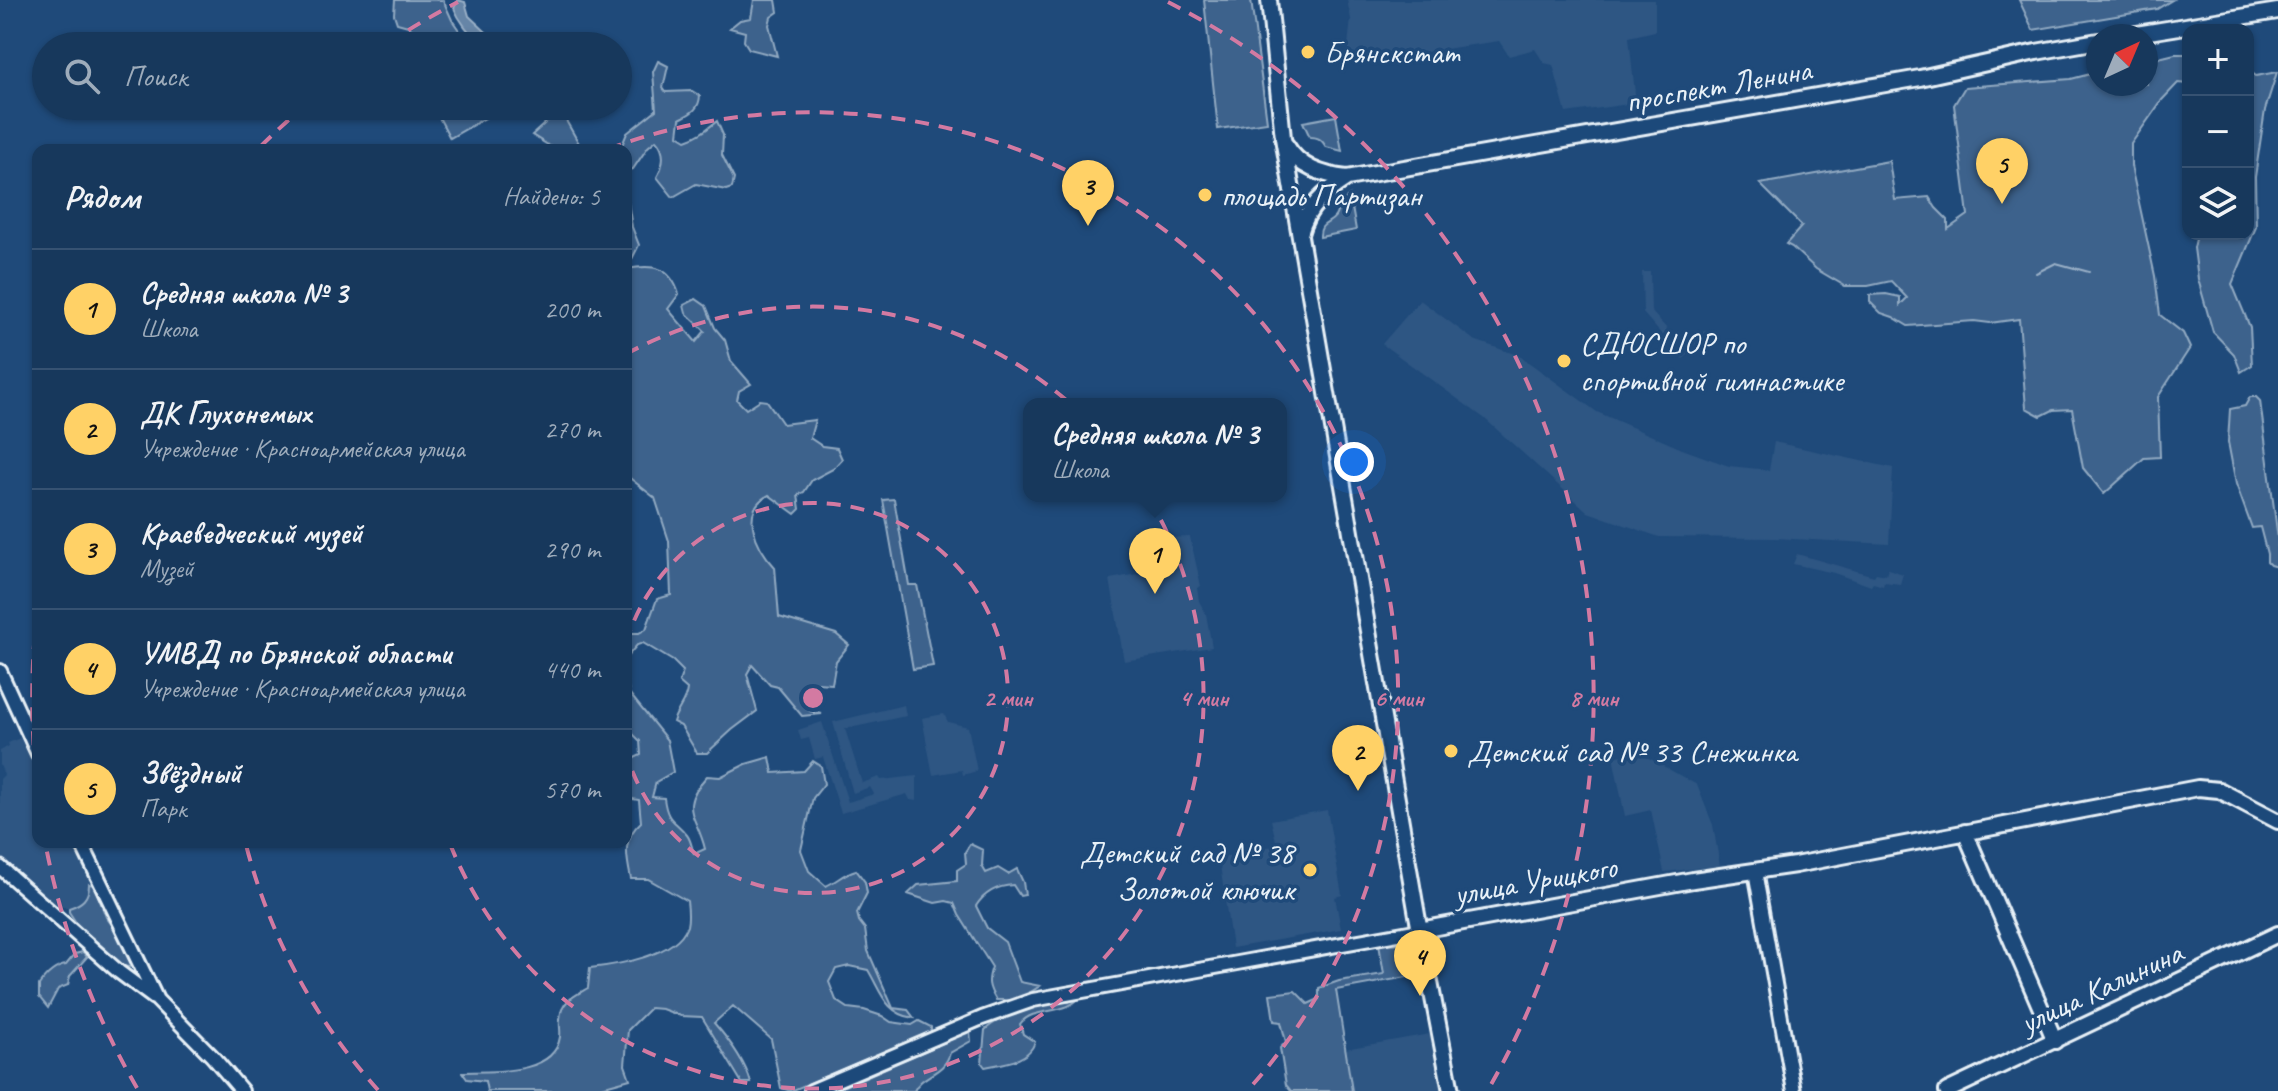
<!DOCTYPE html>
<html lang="ru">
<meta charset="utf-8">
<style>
body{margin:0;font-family:Caveat,sans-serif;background:#244365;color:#f1f3f6}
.controls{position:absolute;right:24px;top:24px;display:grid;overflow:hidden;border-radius:16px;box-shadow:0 2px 6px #0004}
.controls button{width:72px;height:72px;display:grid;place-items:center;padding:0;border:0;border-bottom:2px solid #365272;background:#17385c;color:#f1f3f6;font:40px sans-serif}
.compass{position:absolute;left:2086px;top:24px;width:72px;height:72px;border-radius:50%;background:#17385c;box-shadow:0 2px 6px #0004;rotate:44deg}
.you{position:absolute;left:1354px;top:462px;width:28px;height:28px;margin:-20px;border:6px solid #fff;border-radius:50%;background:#1a73e8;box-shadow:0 0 0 12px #1a73e833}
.badge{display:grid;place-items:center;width:52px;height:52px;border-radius:50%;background:#ffd166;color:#111;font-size:26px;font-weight:700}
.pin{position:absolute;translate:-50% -66px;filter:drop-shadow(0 2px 4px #0008)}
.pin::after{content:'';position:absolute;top:42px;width:28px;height:24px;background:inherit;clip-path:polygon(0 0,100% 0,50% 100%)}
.popup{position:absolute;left:1023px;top:398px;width:264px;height:104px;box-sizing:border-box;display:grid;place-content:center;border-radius:16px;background:#17385c;filter:drop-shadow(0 2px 6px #0005);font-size:26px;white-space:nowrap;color:#9eacbb}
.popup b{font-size:30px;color:#f1f3f6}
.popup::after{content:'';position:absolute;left:50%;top:100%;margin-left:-16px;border:16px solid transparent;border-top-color:#17385c}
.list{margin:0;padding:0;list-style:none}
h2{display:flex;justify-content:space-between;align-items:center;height:104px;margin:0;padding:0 32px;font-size:34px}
h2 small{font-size:26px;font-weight:400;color:#9eacbb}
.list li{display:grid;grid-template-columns:52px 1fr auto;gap:24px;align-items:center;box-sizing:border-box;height:120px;padding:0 32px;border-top:2px solid #365272}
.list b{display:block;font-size:30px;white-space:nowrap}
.list p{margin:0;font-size:26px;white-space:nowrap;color:#9eacbb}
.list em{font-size:26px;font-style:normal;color:#9eacbb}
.icon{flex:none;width:44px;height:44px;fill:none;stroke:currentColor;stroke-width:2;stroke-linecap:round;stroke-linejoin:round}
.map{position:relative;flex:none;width:2278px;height:1091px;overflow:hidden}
.search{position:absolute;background:#17385c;box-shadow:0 2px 6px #0004;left:32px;top:32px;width:600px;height:88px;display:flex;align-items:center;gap:20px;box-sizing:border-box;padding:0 28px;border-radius:44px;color:#9eacbb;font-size:30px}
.panel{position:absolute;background:#17385c;box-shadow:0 2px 6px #0004;left:32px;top:144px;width:600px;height:704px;border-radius:16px}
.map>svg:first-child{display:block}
.built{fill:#2e5683}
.green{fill:#3c628c;stroke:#92aac2;stroke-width:2}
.water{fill:#6685a7;stroke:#9ab0c7;stroke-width:2}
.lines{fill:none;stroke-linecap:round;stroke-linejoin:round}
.stream{stroke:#9ab0c7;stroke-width:2}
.secondary-casing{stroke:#e8f1f8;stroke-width:18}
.primary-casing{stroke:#e8f1f8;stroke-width:20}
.secondary{stroke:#1f4a7a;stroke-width:12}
.primary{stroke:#1f4a7a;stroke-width:14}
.ring{fill:none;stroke:#d37aa2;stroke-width:4;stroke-dasharray:14 10}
.poi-dot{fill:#ffd166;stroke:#1f4a7a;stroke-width:3}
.labels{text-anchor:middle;stroke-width:7;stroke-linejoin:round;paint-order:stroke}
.poi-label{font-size:32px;fill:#e8f1f8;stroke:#1f4a7a;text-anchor:start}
.street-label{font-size:32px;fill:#e8f1f8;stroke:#1f4a7a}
.centre{fill:#d37aa2;stroke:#1f4a7a;stroke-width:4}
.ring-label{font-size:24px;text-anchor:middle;font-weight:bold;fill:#d37aa2;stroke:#1f4a7a;stroke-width:7;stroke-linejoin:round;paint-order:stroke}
</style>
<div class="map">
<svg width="2278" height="1091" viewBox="0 0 2278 1091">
<rect width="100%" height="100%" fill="#1f4a7a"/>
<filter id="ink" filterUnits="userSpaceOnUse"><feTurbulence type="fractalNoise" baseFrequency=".0125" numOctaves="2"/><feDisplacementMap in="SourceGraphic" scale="16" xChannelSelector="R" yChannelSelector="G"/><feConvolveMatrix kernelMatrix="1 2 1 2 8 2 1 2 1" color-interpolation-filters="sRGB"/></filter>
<g filter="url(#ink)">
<path class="built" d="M 1347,0 L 1655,0 L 1655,31 L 1629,37 L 1636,103 L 1566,113 L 1553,65 L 1544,63 L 1535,49 L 1509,56 L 1499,41 L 1350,63 L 1348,45 L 1351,19 Z
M 1642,272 L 1650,272 L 1651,311 L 1683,347 L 1706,330 L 1715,341 L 1708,347 L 1703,342 L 1683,359 L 1643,313 Z
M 1420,300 L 1474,340 L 1520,356 L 1597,412 L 1682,449 L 1729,466 L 1769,470 L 1774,442 L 1893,468 L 1889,544 L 1774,538 L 1659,537 L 1588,512 L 1484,418 L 1382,344 Z
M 1164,531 L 1166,538 L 1190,537 L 1201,586 L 1197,588 L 1199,601 L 1206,614 L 1212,647 L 1124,661 L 1110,579 L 1143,573 L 1146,569 L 1143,544 L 1140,544 L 1139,536 Z
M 1797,554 L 1874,576 L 1876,573 L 1886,575 L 1888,569 L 1903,574 L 1900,584 L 1884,582 L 1883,586 L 1873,583 L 1871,586 L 1834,573 L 1793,564 Z
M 904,705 L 906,716 L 845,729 L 862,783 L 879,777 L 881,780 L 917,776 L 917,801 L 910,800 L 907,794 L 841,813 L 823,757 L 815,759 L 809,738 L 801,740 L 798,730 L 822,722 L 848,802 L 874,794 L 870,787 L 853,793 L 833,722 Z
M 944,714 L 948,722 L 968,727 L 977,771 L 963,775 L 962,770 L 933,775 L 922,718 Z
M 20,738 L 38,775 L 38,842 L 71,842 L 89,879 L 89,891 L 80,905 L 69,908 L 55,905 L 0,856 L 0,779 L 4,775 L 0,765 L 0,751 L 9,746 L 8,743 Z
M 1638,752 L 1697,785 L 1713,825 L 1720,866 L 1664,872 L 1651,810 L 1625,816 L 1613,757 Z
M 1327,810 L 1342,895 L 1335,897 L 1341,929 L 1232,948 L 1219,858 L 1277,845 L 1271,820 Z
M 1430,1034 L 1441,1070 L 1444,1091 L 1351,1091 L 1345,1049 Z"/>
<path class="green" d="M 395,0 L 443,0 L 452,20 L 470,46 L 430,46 L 408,26 L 397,23 L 394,14 Z
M 754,0 L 776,0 L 778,12 L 771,17 L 769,25 L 777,56 L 749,49 L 744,41 L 745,32 L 730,28 L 740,20 L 751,18 Z
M 1204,0 L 1251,0 L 1267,122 L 1218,129 Z
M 2019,0 L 2172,0 L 2157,9 L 2033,30 Z
M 2175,54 L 2188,54 L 2188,84 L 2178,83 L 2162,100 L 2131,144 L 2131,166 L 2155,276 L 2160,315 L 2183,333 L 2190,348 L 2158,397 L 2160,457 L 2144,458 L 2104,494 L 2083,468 L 2072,409 L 2053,410 L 2041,416 L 2026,408 L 2019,319 L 1990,323 L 1974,321 L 1908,326 L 1893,317 L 1881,313 L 1870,302 L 1870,295 L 1886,294 L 1900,297 L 1900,305 L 1907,298 L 1891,281 L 1868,286 L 1845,286 L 1816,269 L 1792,247 L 1786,244 L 1802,226 L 1760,184 L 1889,161 L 1895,200 L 1929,197 L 1936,208 L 1948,220 L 1948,229 L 1968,215 L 1954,105 L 1965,87 L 2071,79 L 2098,72 L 2098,84 L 2146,84 L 2146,61 Z
M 658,61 L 668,66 L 663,88 L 666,92 L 692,91 L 700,96 C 699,110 691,113 680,119 L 678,135 L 686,140 C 699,136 707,129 717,121 L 723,135 L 722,155 L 734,179 L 732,188 L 726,190 L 696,184 L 673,197 L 657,177 C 664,165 666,150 656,140 L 648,147 L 633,169 L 626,170 L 626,150 L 620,150 L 627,133 L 656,110 L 653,72 Z
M 2248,70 L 2256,76 L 2277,72 L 2265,110 L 2255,177 L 2256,227 L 2232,284 L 2250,327 L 2252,365 L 2241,372 L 2234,354 L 2213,332 L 2198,279 L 2194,248 L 2197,234 L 2248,234 Z
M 433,106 L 506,106 L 450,138 Z
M 553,116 L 564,117 L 581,147 L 597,148 L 598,150 L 556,150 L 532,135 Z
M 1336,116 L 1342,151 L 1326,147 C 1322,140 1319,137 1310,137 L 1303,122 Z
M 626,190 L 632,227 L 639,245 L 627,269 C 653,264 670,266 679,294 L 668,309 L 696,342 L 705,331 L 686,313 L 684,305 L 696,299 L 706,306 L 715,328 L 725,340 L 731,361 L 751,384 L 739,391 L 737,400 L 746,409 L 760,400 L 767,401 L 783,424 L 815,420 L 810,438 L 822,446 L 837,448 L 842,459 L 833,469 L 812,480 L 804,492 L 798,495 L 800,509 L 795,514 L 769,495 C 738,510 757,548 775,567 L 779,617 L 836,634 L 849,645 L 836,661 L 832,684 L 816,683 L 808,685 L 803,701 L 810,711 L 822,714 L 802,716 L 778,687 L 770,685 L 752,665 L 747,674 L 757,711 L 732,730 L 707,753 L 697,753 L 681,726 L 673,722 C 677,709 686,702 687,689 L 679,682 L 683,671 L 673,661 L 643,643 L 637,645 L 626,658 L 626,633 L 639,633 L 646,629 L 657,599 L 671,595 L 669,541 L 655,498 L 626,475 Z
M 1350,196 L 1356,230 L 1320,237 C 1319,217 1338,228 1338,204 Z
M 2250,397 L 2256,397 L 2260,401 L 2278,539 L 2277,567 L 2270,565 L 2267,562 L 2267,554 L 2260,527 L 2252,528 L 2236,484 L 2228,442 L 2230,409 L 2245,406 Z
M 894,499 L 909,585 L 917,585 L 933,666 L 913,669 L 883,500 Z
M 626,675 L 629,693 L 667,740 L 673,772 L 656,782 L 652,797 L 664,798 C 667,822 674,819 687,835 C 691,840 692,848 694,854 L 705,849 C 697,815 677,809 707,776 L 720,777 L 746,764 L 770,757 L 773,773 L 804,771 L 813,761 L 821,766 L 824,784 L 813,798 L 801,850 L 809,871 L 826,886 C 837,881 844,873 856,870 L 865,882 L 867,893 L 857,913 L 859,921 L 865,929 L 868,951 L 893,1008 L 908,1010 L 914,1018 C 885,1014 881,991 868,970 L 849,966 L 836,969 L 829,982 L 836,1000 L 848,1008 L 864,1010 L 882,1016 L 891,1022 L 912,1025 L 919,1021 L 931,1027 L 931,1032 L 791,1091 L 781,1088 L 771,1039 L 733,1006 L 714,1023 C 729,1040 745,1061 751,1083 L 742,1083 L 702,1017 L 681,1016 L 662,1009 L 650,1008 L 628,1030 L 625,1065 L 630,1079 L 587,1091 L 487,1091 L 485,1081 L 467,1079 L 462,1072 C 491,1071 554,1076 560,1037 C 561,1031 559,1025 560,1019 C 561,1001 574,996 588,988 L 590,968 C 617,965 676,956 687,926 C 689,918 688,909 687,901 L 648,879 L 631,879 C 626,855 622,839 641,822 L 639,800 L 626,798 L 626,762 L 641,755 L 640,741 L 631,732 L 626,733 Z
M 970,844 L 983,850 L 982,866 L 986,873 L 998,868 L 1008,874 L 1017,869 L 1023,882 L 1025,895 L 1020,896 L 1013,885 C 997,886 985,892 976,906 L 987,928 L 1005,942 L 1020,982 L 1040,986 L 1018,1000 L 996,1000 C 988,987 987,981 992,967 L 959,915 L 954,903 L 946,901 L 935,903 L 908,894 L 918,885 L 957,881 L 957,870 L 966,864 L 965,852 Z
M 89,884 L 94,885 L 106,917 L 122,938 L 133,964 L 130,967 L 122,966 L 77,924 L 69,912 L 69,908 C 82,904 89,898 89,884 Z
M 1412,943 L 1418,975 L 1336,990 L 1352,1091 L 1291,1091 L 1286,1085 L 1280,1048 L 1286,1042 L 1281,1022 L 1274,1021 L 1270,994 L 1295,991 L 1308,1004 L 1319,999 L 1319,988 L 1339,981 L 1384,974 L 1379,944 Z
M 83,952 L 87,957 L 70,976 L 68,985 L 58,989 L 48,1008 L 39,997 L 39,985 C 46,975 54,967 66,965 L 75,954 Z
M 1077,995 L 1081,995 C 1068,1017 1034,1005 1020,1024 L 1023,1034 L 1035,1042 C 1028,1062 1004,1063 985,1067 L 982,1063 L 985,1030 C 1001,1015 1048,998 1069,1002 Z
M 970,1031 L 971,1041 L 950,1053 C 944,1075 921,1074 914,1091 L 833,1091 Z"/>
<path class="water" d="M 458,0 L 465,2 L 469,16 L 501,46 L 482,46 C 471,34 460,23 454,8 Z"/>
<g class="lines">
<path class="stream" d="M 2036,273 L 2056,263 L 2089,272"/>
<g class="secondary-casing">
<path id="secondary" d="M 0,671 L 38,754
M 81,842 L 157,1000 L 212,1056 L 242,1091
M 0,867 L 119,972 L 154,998
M 1755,871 L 1794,1091
M 811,1091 L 982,1018 L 1033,1000 L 1420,930"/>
</g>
<g class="primary-casing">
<path id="primary" d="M 1269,0 L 1283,138 L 1417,915 L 1451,1091
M 2124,36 L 2278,11
M 1286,145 C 1299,168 1323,175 1347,178 L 1920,78 L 2036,52 L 2098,41
M 1300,234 C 1307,207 1325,192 1347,178
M 1965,832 L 2055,1041
M 1420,930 L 1693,880 L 1795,865 L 2198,788 L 2219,790 L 2278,821
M 1947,1091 L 2278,934"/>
</g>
<use href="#secondary" class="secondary"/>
<use href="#primary" class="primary"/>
</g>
</g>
<g class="ring">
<path d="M626 643A195 195 0 1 1 626 753"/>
<path d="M626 354A391 391 0 1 1 450 844"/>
<path d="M378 1090A586 586 0 0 1 246 845M608 149A586 586 0 0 1 1248 1090"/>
<path d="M137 1088A781 781 0 0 1 46 847M38 793A781 781 0 0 1 38 603M261 146A781 781 0 0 1 301 109M388 43A781 781 0 0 1 458 2M1168 2A781 781 0 0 1 1489 1088"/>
</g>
<g class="poi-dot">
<circle cx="1308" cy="52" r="8"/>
<circle cx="1205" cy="195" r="8"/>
<circle cx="1564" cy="361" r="8"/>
<circle cx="1451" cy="751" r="8"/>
<circle cx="1310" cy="870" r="8"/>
</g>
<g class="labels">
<g class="poi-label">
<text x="1324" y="63">Брянскстат</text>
<text x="1221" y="206">площадь Партизан</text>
<text x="1580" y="354">СДЮСШОР по<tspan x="1580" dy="37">спортивной гимнастике</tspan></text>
<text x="1467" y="762">Детский сад № 33 Снежинка</text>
<text x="1294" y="863" text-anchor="end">Детский сад № 38<tspan x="1294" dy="37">Золотой ключик</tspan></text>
</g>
<g class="street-label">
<text transform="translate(1718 85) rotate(-10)" y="11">проспект Ленина</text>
<text transform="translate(1535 880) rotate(-10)" y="11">улица Урицкого</text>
<text transform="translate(2101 987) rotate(-25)" y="11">улица Калинина</text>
</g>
</g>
<circle cx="813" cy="698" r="12" class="centre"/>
<g class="ring-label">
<text x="1008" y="706">2 мин</text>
<text x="1204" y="706">4 мин</text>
<text x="1399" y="706">6 мин</text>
<text x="1594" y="706">8 мин</text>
</g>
</svg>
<div class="controls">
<button>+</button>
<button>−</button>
<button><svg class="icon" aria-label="layers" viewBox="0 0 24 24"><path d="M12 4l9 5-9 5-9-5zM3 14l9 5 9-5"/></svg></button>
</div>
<svg class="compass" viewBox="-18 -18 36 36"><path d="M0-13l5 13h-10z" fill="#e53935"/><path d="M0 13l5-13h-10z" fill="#9eacbb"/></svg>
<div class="you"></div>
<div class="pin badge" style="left:1155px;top:594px">1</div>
<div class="popup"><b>Средняя школа № 3</b>Школа</div>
<div class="pin badge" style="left:1358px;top:791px">2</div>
<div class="pin badge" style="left:1088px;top:226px">3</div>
<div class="pin badge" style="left:1420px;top:996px">4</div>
<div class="pin badge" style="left:2002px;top:204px">5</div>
<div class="search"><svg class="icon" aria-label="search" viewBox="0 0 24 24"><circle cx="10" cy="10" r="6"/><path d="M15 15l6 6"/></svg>Поиск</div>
<section class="panel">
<h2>Рядом<small>Найдено: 5</small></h2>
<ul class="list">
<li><span class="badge">1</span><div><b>Средняя школа № 3</b><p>Школа</p></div><em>200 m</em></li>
<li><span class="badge">2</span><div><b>ДК Глухонемых</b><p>Учреждение · Красноармейская улица</p></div><em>270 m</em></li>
<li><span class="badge">3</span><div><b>Краеведческий музей</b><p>Музей</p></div><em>290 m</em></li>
<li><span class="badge">4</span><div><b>УМВД по Брянской области</b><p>Учреждение · Красноармейская улица</p></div><em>440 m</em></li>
<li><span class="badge">5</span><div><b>Звёздный</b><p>Парк</p></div><em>570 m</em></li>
</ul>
</section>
</div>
